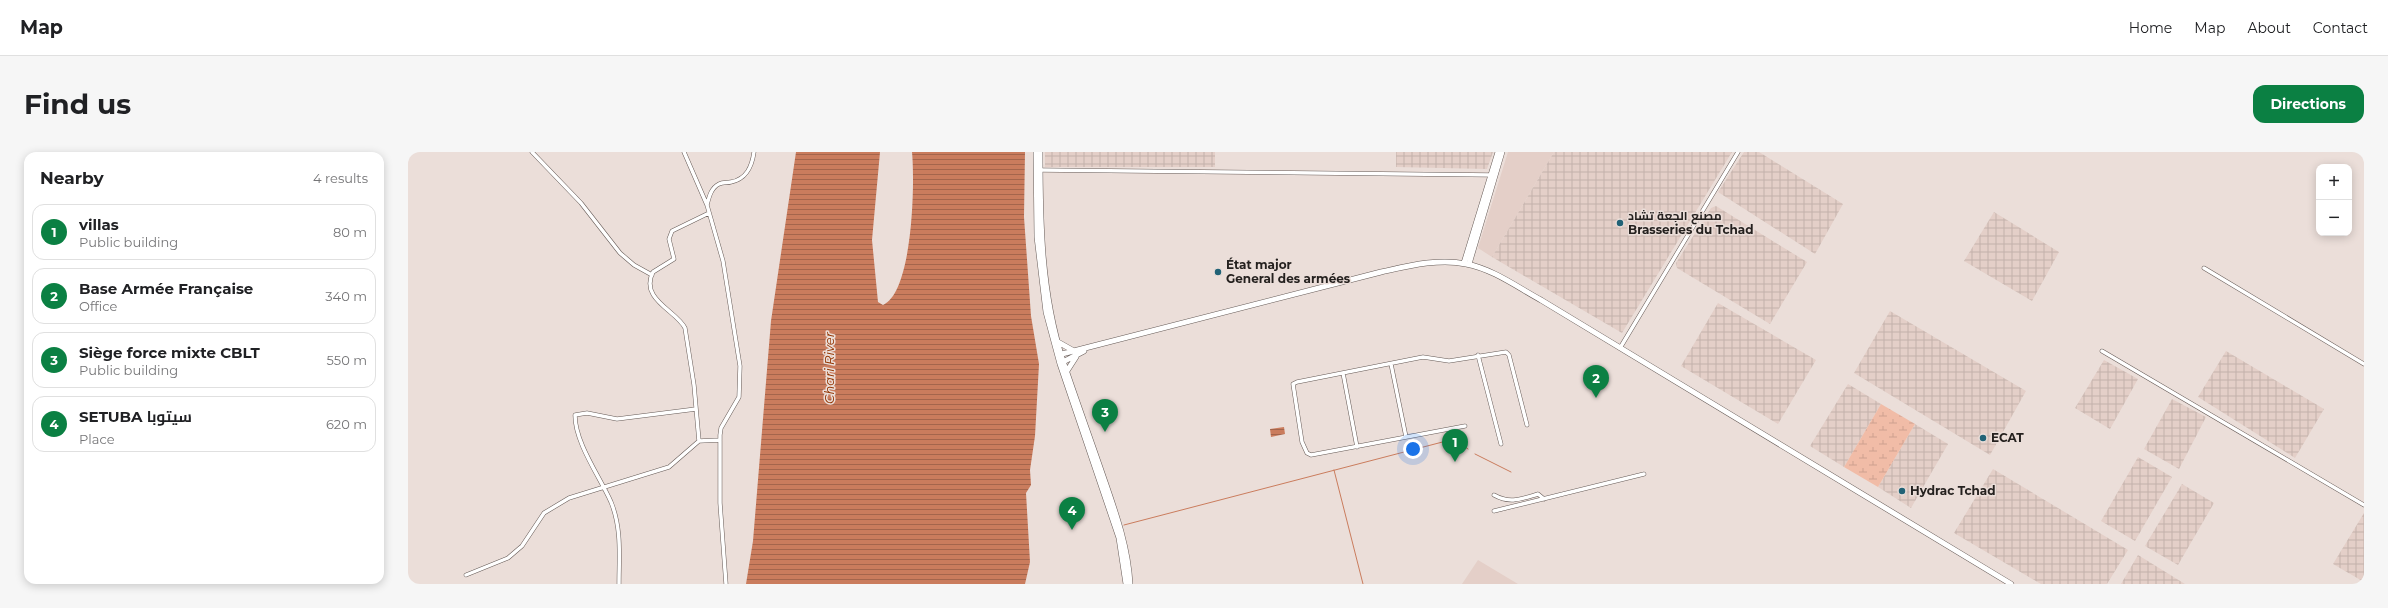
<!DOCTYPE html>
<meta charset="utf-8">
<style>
body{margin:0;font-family:Montserrat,Cairo,sans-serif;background:#f6f6f6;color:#202124}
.controls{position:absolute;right:12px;top:12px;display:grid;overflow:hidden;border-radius:8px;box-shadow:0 2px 10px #0003}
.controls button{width:36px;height:36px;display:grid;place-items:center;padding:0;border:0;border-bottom:1px solid #e0e0e0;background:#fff;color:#202124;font:20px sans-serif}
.you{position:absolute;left:1005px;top:297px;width:14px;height:14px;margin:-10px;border:3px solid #fff;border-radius:50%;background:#1a73e8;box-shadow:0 0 0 6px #1a73e833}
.badge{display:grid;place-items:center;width:26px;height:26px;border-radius:50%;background:#0b8043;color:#fff;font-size:13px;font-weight:700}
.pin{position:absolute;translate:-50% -33px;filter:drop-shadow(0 1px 2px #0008)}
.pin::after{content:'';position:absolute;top:21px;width:14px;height:12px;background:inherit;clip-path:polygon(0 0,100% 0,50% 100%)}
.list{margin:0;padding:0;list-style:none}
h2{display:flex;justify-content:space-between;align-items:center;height:52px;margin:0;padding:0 16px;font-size:17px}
h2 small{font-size:13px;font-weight:400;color:#757577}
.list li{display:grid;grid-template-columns:26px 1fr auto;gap:12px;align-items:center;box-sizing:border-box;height:56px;margin:0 8px 8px;padding:0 8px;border:1px solid #e0e0e0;border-radius:12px}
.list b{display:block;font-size:15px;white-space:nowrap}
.list p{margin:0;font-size:13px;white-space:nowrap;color:#757577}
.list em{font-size:13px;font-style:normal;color:#757577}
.map{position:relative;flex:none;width:1956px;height:432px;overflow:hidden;border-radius:12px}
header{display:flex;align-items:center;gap:24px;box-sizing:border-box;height:56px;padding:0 20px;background:#fff;border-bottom:1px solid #e0e0e0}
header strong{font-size:19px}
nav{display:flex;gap:22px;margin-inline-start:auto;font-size:14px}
.intro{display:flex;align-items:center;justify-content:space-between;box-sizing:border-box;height:96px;padding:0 24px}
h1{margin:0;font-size:28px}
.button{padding:10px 18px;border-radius:12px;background:#0b8043;color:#fff;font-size:14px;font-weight:700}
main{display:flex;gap:24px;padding:0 24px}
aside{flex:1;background:#fff;border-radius:12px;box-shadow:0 2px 10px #0003}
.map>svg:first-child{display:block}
.built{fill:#e4cfc8}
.industrial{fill:url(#industrial-grid)}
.wetland{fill:url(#wetland-marsh)}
.water{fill:url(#water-rules)}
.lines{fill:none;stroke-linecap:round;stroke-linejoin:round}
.stream{stroke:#ca7c5d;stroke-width:1}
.street-casing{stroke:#655a56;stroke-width:4.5}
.secondary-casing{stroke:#655a56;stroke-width:6}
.street{stroke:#fff;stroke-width:3.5}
.secondary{stroke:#fff;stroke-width:5}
.poi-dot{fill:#216276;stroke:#ebded9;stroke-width:1.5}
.labels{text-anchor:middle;stroke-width:3;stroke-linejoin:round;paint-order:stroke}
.poi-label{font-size:12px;font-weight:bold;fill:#25211f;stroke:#ebded9;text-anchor:start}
.water-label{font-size:13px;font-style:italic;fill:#933502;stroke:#ebded9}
</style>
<header>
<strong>Map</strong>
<nav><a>Home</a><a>Map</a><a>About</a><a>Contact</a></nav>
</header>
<div class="intro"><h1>Find us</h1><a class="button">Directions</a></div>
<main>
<aside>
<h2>Nearby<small>4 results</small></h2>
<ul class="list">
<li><span class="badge">1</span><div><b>villas</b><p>Public building</p></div><em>80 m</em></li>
<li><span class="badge">2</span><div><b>Base Armée Française</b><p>Office</p></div><em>340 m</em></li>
<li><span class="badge">3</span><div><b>Siège force mixte CBLT</b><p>Public building</p></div><em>550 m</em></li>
<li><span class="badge">4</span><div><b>SETUBA سيتوبا</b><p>Place</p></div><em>620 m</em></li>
</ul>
</aside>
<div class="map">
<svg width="1956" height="432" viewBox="0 0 1956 432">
<defs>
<pattern id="industrial-grid" width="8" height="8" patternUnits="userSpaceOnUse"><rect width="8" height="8" fill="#e4cfc8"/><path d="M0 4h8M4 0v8" fill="none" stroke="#c3b1ab"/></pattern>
<pattern id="wetland-marsh" width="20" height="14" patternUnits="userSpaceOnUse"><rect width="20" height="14" fill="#f1bca7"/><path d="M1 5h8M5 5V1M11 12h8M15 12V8" fill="none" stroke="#cea18f"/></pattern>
<pattern id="water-rules" width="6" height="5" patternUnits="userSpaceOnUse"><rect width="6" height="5" fill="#ca7c5d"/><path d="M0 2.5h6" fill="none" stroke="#a4654c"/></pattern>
</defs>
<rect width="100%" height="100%" fill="#ebded9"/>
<path class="built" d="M 1100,0 L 1146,0 L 1084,105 L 1070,96 Z
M 1070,408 L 1110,432 L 1054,432 Z"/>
<path class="industrial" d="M 637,0 L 807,0 L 807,15 L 637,15 Z
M 988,0 L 1085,0 L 1079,17 L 988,15 Z
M 1146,0 L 1324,0 L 1214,181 L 1084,105 Z
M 1336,0 L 1351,0 L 1435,52 L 1407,102 L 1310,40 Z
M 1308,54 L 1399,110 L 1362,172 L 1269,116 L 1268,111 L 1303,56 Z
M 1586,60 L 1651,100 L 1624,149 L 1556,109 Z
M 1310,151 L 1408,208 L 1370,272 L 1273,214 Z
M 1482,159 L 1618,239 L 1582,303 L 1446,221 Z
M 1818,199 L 1916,257 L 1887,306 L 1790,245 Z
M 1696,208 L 1730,227 L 1702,277 L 1667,256 Z
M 1440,232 L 1473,252 L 1436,315 L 1402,294 Z
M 1764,247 L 1798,265 L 1771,317 L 1736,297 Z
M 1507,272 L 1540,292 L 1503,356 L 1470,335 Z
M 1730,305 L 1764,325 L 1727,389 L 1693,369 Z
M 1585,317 L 1720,398 L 1699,432 L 1633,432 L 1546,381 Z
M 1774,332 L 1806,351 L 1770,413 L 1737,394 Z
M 1956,361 L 1956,430 L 1925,412 Z
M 1730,403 L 1777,432 L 1713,432 Z"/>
<path class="wetland" d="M 1473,252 L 1507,272 L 1470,335 L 1436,315 Z"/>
<path class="water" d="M 388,0 L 472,0 L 464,88 L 470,150 L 475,153 C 505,140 507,30 504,0 L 617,0 L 616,65 L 623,164 L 631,212 L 627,284 L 622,318 L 623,333 L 618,341 L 622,410 L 617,432 L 338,432 L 345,389 L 363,169 Z
M 876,275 L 877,282 L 863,285 L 862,277 Z"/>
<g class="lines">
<path class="stream" d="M 1067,302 L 1103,320
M 926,318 L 955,432
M 716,373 L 1046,287 L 1060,297"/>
<g class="street-casing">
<path id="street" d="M 124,0 L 173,51 L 212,101 L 226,113 L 244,123
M 276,0 L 299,53 L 315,109 L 332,214 L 331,245 L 313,276 L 312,283 L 312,351 L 318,432
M 631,18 L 1085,23
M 299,53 C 301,45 303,36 311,32 C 315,30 319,31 323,30 C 339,27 344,14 346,0
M 1796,116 L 1956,212
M 1212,196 L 1330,0
M 1694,199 L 1956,353
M 1070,203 L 1093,292
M 983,212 L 998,285
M 935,221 L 949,295
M 1057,274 L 903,303 L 899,301 L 894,290 L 885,232 L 889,230 L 1015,205 L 1041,209 L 1098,200 L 1101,203 L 1119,273
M 291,289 L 286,233 L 277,176 C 269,159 231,147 245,120 L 266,107 L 261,87 L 264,79 L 301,61
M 1086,343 C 1102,352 1113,347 1130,342 L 1136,347
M 1086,359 L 1236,322
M 58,423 L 100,406 L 114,394 L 136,361 L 161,346 L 261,315 L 291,289 L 312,288
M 211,432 C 211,404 214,377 203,350 C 192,325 167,291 167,263 L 179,261 L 209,267 L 288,257"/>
</g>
<g class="secondary-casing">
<path id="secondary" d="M 628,0 L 629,85 L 638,160 L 652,212 L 711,386 L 718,432
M 632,0 C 632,71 633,141 655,209 C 668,248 682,286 695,324 C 707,359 720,394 722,432
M 1056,111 L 1090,0
M 1061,112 L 1094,0
M 650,190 L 666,199
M 650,203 L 973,120 C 1000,114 1031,106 1058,112 C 1085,117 1109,135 1133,148 L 1603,432
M 653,211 L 676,199
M 659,219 L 668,205"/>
</g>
<use href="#street" class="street"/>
<use href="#secondary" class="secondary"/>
</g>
<g class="poi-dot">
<circle cx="1212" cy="71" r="4"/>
<circle cx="810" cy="120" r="4"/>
<circle cx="1575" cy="286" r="4"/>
<circle cx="1494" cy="339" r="4"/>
</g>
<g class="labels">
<g class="poi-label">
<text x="1220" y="68">مصنع الجعة تشاد<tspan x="1220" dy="14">Brasseries du Tchad</tspan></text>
<text x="818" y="117">État major<tspan x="818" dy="14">General des armées</tspan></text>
<text x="1583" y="290">ECAT</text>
<text x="1502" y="343">Hydrac Tchad</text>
</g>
<g class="water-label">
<text transform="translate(421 216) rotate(-90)" y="5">Chari River</text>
</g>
</g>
</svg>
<div class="controls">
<button>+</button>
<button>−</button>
</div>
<div class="you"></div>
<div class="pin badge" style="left:1047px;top:310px">1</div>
<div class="pin badge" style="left:1188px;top:246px">2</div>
<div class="pin badge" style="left:697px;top:280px">3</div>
<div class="pin badge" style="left:664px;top:378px">4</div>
</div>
</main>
